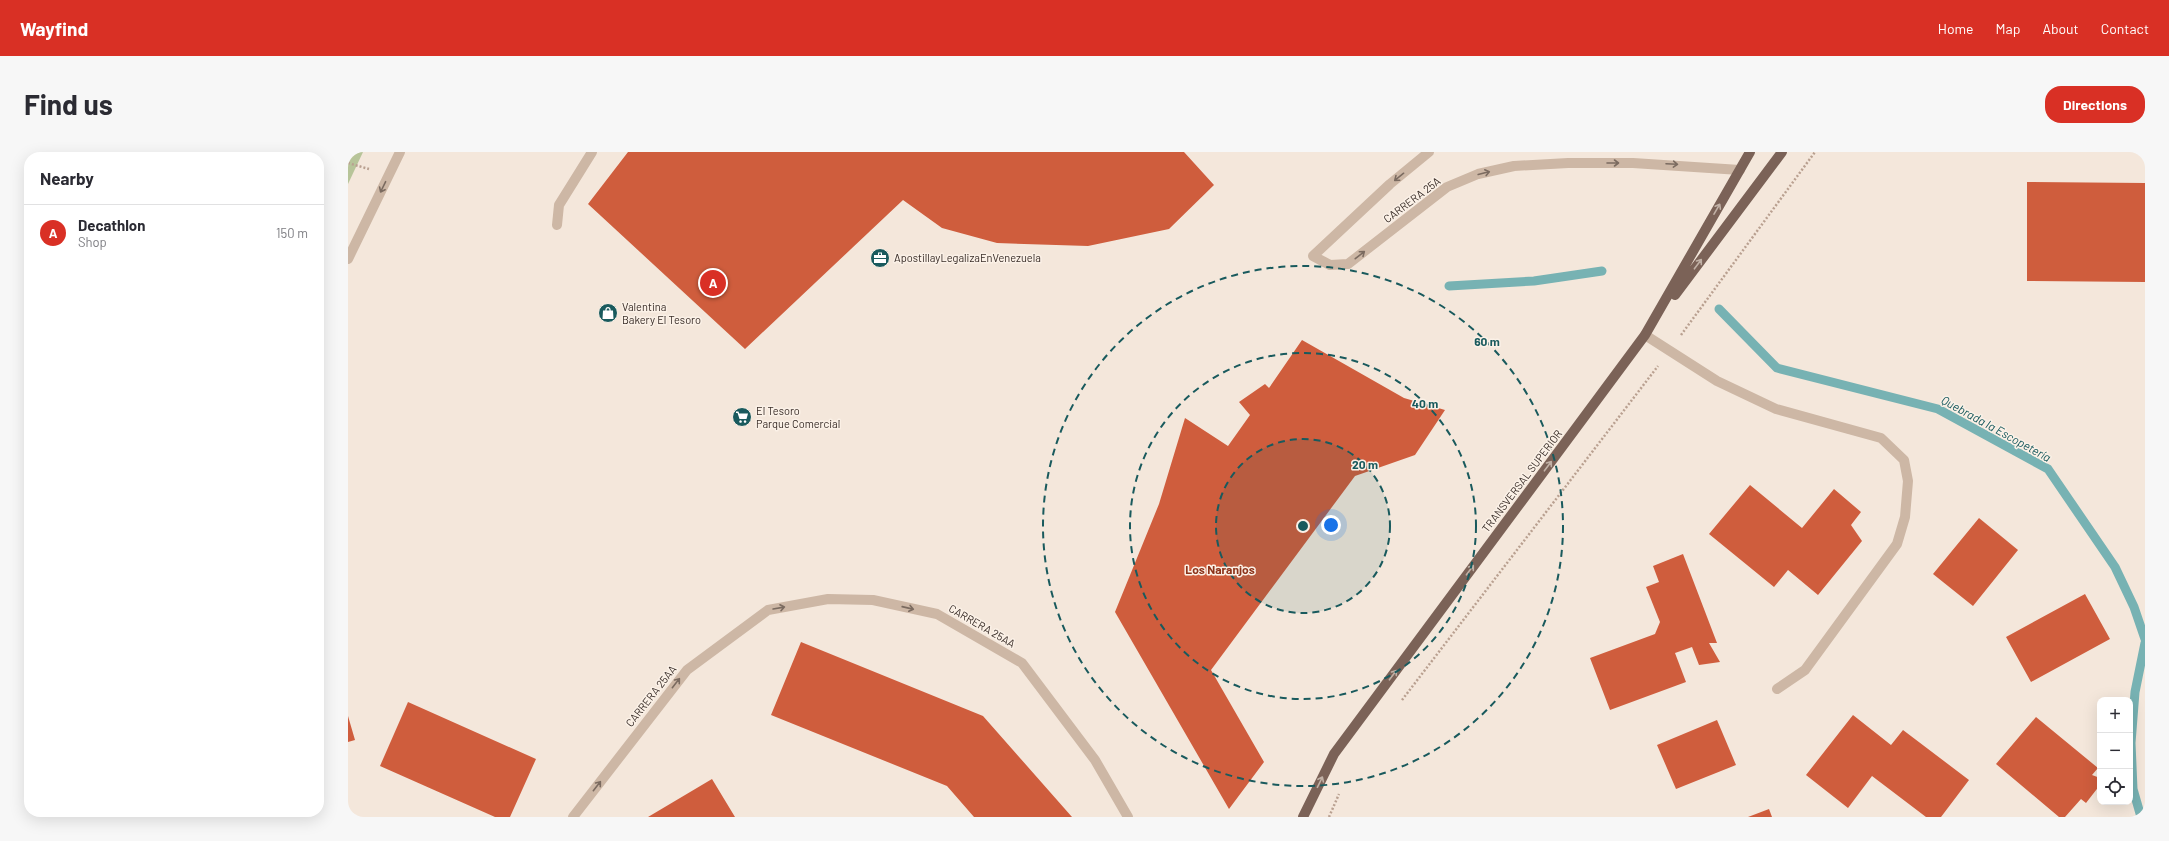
<!DOCTYPE html>
<meta charset="utf-8">
<style>
body{margin:0;font-family:Barlow,sans-serif;background:#f7f7f7;color:#2b2b33}
.controls{position:absolute;right:12px;bottom:12px;display:grid;overflow:hidden;border-radius:8px;box-shadow:0 4px 16px #0002}
.controls button{width:36px;height:36px;display:grid;place-items:center;padding:0;border:0;border-bottom:1px solid #e1e1e2;background:#fff;color:#2b2b33;font:20px sans-serif}
.you{position:absolute;left:983px;top:373px;width:14px;height:14px;margin:-10px;border:3px solid #fff;border-radius:50%;background:#1a73e8;box-shadow:0 0 0 6px #1a73e833}
.badge{display:grid;place-items:center;width:26px;height:26px;border-radius:50%;background:#d93025;color:#fff;font-size:13px;font-weight:700}
.pin{position:absolute;translate:-50% -50%;border:2px solid #fff;box-shadow:0 1px 4px #0006}
.list{margin:0;padding:0;list-style:none}
h2{display:flex;justify-content:space-between;align-items:center;height:52px;margin:0;padding:0 16px;font-size:17px}
h2 small{font-size:13px;font-weight:400;color:#7c7c81}
.list li{display:grid;grid-template-columns:26px 1fr auto;gap:12px;align-items:center;box-sizing:border-box;height:56px;padding:0 16px;border-top:1px solid #e1e1e2}
.list b{display:block;font-size:15px;white-space:nowrap}
.list p{margin:0;font-size:13px;white-space:nowrap;color:#7c7c81}
.list em{font-size:13px;font-style:normal;color:#7c7c81}
.icon{flex:none;width:22px;height:22px;fill:none;stroke:currentColor;stroke-width:2;stroke-linecap:round;stroke-linejoin:round}
.map{position:relative;flex:none;width:1797px;height:665px;overflow:hidden;border-radius:16px}
header{display:flex;align-items:center;gap:24px;box-sizing:border-box;height:56px;padding:0 20px;background:#d93025;color:#fff}
header strong{font-size:19px}
nav{display:flex;gap:22px;margin-inline-start:auto;font-size:14px}
.intro{display:flex;align-items:center;justify-content:space-between;box-sizing:border-box;height:96px;padding:0 24px}
h1{margin:0;font-size:28px}
.button{padding:10px 18px;border-radius:16px;background:#d93025;color:#fff;font-size:14px;font-weight:700}
main{display:flex;gap:24px;padding:0 24px}
aside{flex:1;background:#fff;border-radius:16px;box-shadow:0 4px 16px #0002}
.map>svg:first-child{display:block}
.green{fill:#b7c499}
.lines{fill:none;stroke-linecap:round;stroke-linejoin:round}
.stream{stroke:#77b2b3;stroke-width:9}
.building{fill:#cf5d3d}
.path{stroke:#b9a090;stroke-width:2.5;stroke-dasharray:2 2;stroke-linecap:butt}
.minor{stroke:#cdb7a5;stroke-width:10}
.major{stroke:#7b6257;stroke-width:10}
.oneway{stroke:#7b6b60}
.oneway2{stroke:#c1b1a6}
.ring{fill:none;stroke:#195a5d;stroke-width:2;stroke-dasharray:7 5}
.labels{text-anchor:middle;stroke-width:3;stroke-linejoin:round;paint-order:stroke}
.street-label{font-size:11px;fill:#382c27;stroke:#fbf1e7}
.poi-label{font-size:11px;fill:#382c27;stroke:#fbf1e7;text-anchor:start}
.water-label{font-size:12px;font-style:italic;fill:#195a5d;stroke:#fbf1e7}
.neighbourhood-label{font-size:12px;font-weight:bold;fill:#8d331a;stroke:#fbf1e7}
.centre{fill:#195a5d;stroke:#fbf1e7;stroke-width:2}
.ring-label{font-size:12px;text-anchor:middle;font-weight:bold;fill:#195a5d;stroke:#fbf1e7;stroke-width:3;stroke-linejoin:round;paint-order:stroke}
</style>
<header>
<strong>Wayfind</strong>
<nav><a>Home</a><a>Map</a><a>About</a><a>Contact</a></nav>
</header>
<div class="intro"><h1>Find us</h1><a class="button">Directions</a></div>
<main>
<aside>
<h2>Nearby<small></small></h2>
<ul class="list">
<li><span class="badge">A</span><div><b>Decathlon</b><p>Shop</p></div><em>150 m</em></li>
</ul>
</aside>
<div class="map">
<svg width="1797" height="665" viewBox="0 0 1797 665">
<rect width="100%" height="100%" fill="#f4e7db"/>
<path class="green" d="M 0,0 L 15,0 L 0,32 Z"/>
<g class="lines">
<path class="stream" d="M 1101,134 L 1186,129 L 1254,119
M 1371,157 L 1429,216 L 1590,257 L 1700,317 L 1767,415 L 1786,455 L 1797,487
M 1793,665 L 1785,637 L 1783,591 L 1787,540 L 1797,491"/>
</g>
<path class="building" d="M 280,0 L 836,0 L 866,33 L 821,77 L 740,94 L 649,91 L 594,76 L 555,48 L 397,197 L 240,52 Z
M 1679,30 L 1797,31 L 1797,130 L 1679,129 Z
M 954,188 L 1056,246 L 1097,258 L 1067,303 L 1007,324 L 863,518 L 916,610 L 881,657 L 767,460 L 811,352 L 837,266 L 880,294 L 902,263 L 891,250 L 917,232 L 921,236 Z
M 1402,333 L 1454,376 L 1486,337 L 1513,360 L 1503,373 L 1514,389 L 1470,443 L 1440,418 L 1426,435 L 1361,382 Z
M 1631,366 L 1670,398 L 1625,454 L 1585,422 Z
M 1335,402 L 1369,491 L 1361,491 L 1372,510 L 1351,513 L 1344,495 L 1327,501 L 1338,530 L 1262,558 L 1242,506 L 1307,482 L 1312,470 L 1298,435 L 1311,430 L 1305,414 Z
M 1737,442 L 1762,487 L 1683,530 L 1658,485 Z
M 453,490 L 635,564 L 724,665 L 626,665 L 599,634 L 423,563 Z
M 60,550 L 188,607 L 162,665 L 147,665 L 32,614 Z
M 1505,563 L 1543,593 L 1555,578 L 1621,628 L 1593,665 L 1578,665 L 1524,624 L 1500,656 L 1458,623 Z
M 0,564 L 7,588 L 0,590 Z
M 1688,565 L 1750,616 L 1744,623 L 1752,626 L 1752,633 L 1738,651 L 1733,647 L 1717,665 L 1711,665 L 1648,612 Z
M 1369,568 L 1388,613 L 1328,637 L 1309,593 Z
M 364,627 L 387,665 L 300,665 Z
M 1421,657 L 1424,665 L 1400,665 Z"/>
<g class="lines">
<path class="path" d="M 0,11 L 21,17
M 1333,183 L 1467,0
M 1054,548 L 1310,214
M 981,665 L 991,642"/>
<path class="minor" d="M 1081,0 L 1042,32 L 965,104 L 982,113 L 1000,112 L 1099,35 L 1130,22 L 1166,14 L 1220,11 L 1285,11 L 1392,18
M 209,73 L 211,53 L 244,0
M 0,107 L 52,0
M 1297,183 L 1369,229 L 1428,257 L 1533,286 L 1556,308 L 1560,329 L 1557,365 L 1549,392 L 1457,518 L 1429,537
M 225,665 L 339,518 L 420,458 L 480,447 L 525,448 L 589,462 L 674,511 L 747,608 L 780,665"/>
<path class="major" d="M 1327,143 L 1434,0
M 955,665 L 986,602 L 1297,183 L 1402,0"/>
</g>
<defs><path id="oneway-shaft" d="M-6 0H5M1.5-3L5.5 0L1.5 3" fill="none" stroke-width="1.6" stroke-linecap="round" stroke-linejoin="round"/></defs>
<g class="oneway">
<use href="#oneway-shaft" transform="translate(1265 11)"/>
<use href="#oneway-shaft" transform="translate(1324 12) rotate(3)"/>
<use href="#oneway-shaft" transform="translate(1136 21) rotate(-14)"/>
<use href="#oneway-shaft" transform="translate(1051 25) rotate(141)"/>
<use href="#oneway-shaft" transform="translate(35 35) rotate(116)"/>
<use href="#oneway-shaft" transform="translate(1012 103) rotate(-38)"/>
<use href="#oneway-shaft" transform="translate(431 456) rotate(-10)"/>
<use href="#oneway-shaft" transform="translate(560 456) rotate(13)"/>
<use href="#oneway-shaft" transform="translate(328 531) rotate(-52)"/>
<use href="#oneway-shaft" transform="translate(249 634) rotate(-52)"/>
</g>
<g class="oneway2">
<use href="#oneway-shaft" transform="translate(1369 57) rotate(-60)"/>
<use href="#oneway-shaft" transform="translate(1350 112) rotate(-53)"/>
<use href="#oneway-shaft" transform="translate(1200 314) rotate(-53)"/>
<use href="#oneway-shaft" transform="translate(1122 418) rotate(-53)"/>
<use href="#oneway-shaft" transform="translate(1045 523) rotate(-53)"/>
<use href="#oneway-shaft" transform="translate(972 630) rotate(-64)"/>
</g>
<circle cx="955" cy="374" r="87" fill="#195a5d" fill-opacity=".12"/>
<g class="ring">
<circle cx="955" cy="374" r="87"/>
<circle cx="955" cy="374" r="173"/>
<circle cx="955" cy="374" r="260"/>
</g>
<defs>
<g id="office-disc" transform="scale(1)"><circle r="9.5" fill="#195a5d" stroke="#fbf1e7"/><path d="M-6-3h4V-5.5h4V-3h4V5H-6ZM-1-4.5V-3h2v-1.5ZM-6 0V1H6V0Z" fill="#fff"/></g>
<g id="shop-disc" transform="scale(1)"><circle r="9.5" fill="#195a5d" stroke="#fbf1e7"/><path d="M-5-2.5h2.3a2.7 3.5 0 0 1 5.4 0H5L5.5 6h-11ZM-1.5-2.5h3a1.5 2.3 0 0 0-3 0Z" fill="#fff"/></g>
<g id="supermarket-disc" transform="scale(1)"><circle r="9.5" fill="#195a5d" stroke="#fbf1e7"/><path d="M-6-5.5h2.5l.6 2H6L4.5 2H-2.5L-4.4-4H-6ZM-1.5 3.2a1.3 1.3 0 1 0 .1 0ZM3 3.2a1.3 1.3 0 1 0 .1 0Z" fill="#fff"/></g>
</defs>
<g fill-rule="evenodd">
<use href="#office-disc" x="532" y="106"/>
<use href="#shop-disc" x="260" y="161"/>
<use href="#supermarket-disc" x="394" y="265"/>
</g>
<g class="labels">
<g class="street-label">
<text transform="translate(1064 48) rotate(-37)" y="4">CARRERA 25A</text>
<text transform="translate(1174 329) rotate(-53)" y="4">TRANSVERSAL SUPERIOR</text>
<text transform="translate(634 474) rotate(30)" y="4">CARRERA 25AA</text>
<text transform="translate(303 544) rotate(-52)" y="4">CARRERA 25AA</text>
</g>
<g class="poi-label">
<text x="546" y="110">ApostillayLegalizaEnVenezuela</text>
<text x="274" y="159">Valentina<tspan x="274" dy="13">Bakery El Tesoro</tspan></text>
<text x="408" y="263">El Tesoro<tspan x="408" dy="13">Parque Comercial</tspan></text>
</g>
<g class="water-label">
<text transform="translate(1648 277) rotate(29)" y="4">Quebrada la Escopetería</text>
</g>
<g class="neighbourhood-label">
<text x="872" y="422">Los Naranjos</text>
</g>
</g>
<circle cx="955" cy="374" r="6" class="centre"/>
<g class="ring-label">
<text x="1139" y="194">60 m</text>
<text x="1077" y="256">40 m</text>
<text x="1017" y="317">20 m</text>
</g>
</svg>
<div class="controls">
<button>+</button>
<button>−</button>
<button><svg class="icon" aria-label="locate" viewBox="0 0 24 24"><circle cx="12" cy="12" r="6"/><path d="M12 2v4M12 18v4M2 12h4M18 12h4"/></svg></button>
</div>
<div class="you"></div>
<div class="pin badge" style="left:365px;top:131px">A</div>
</div>
</main>
